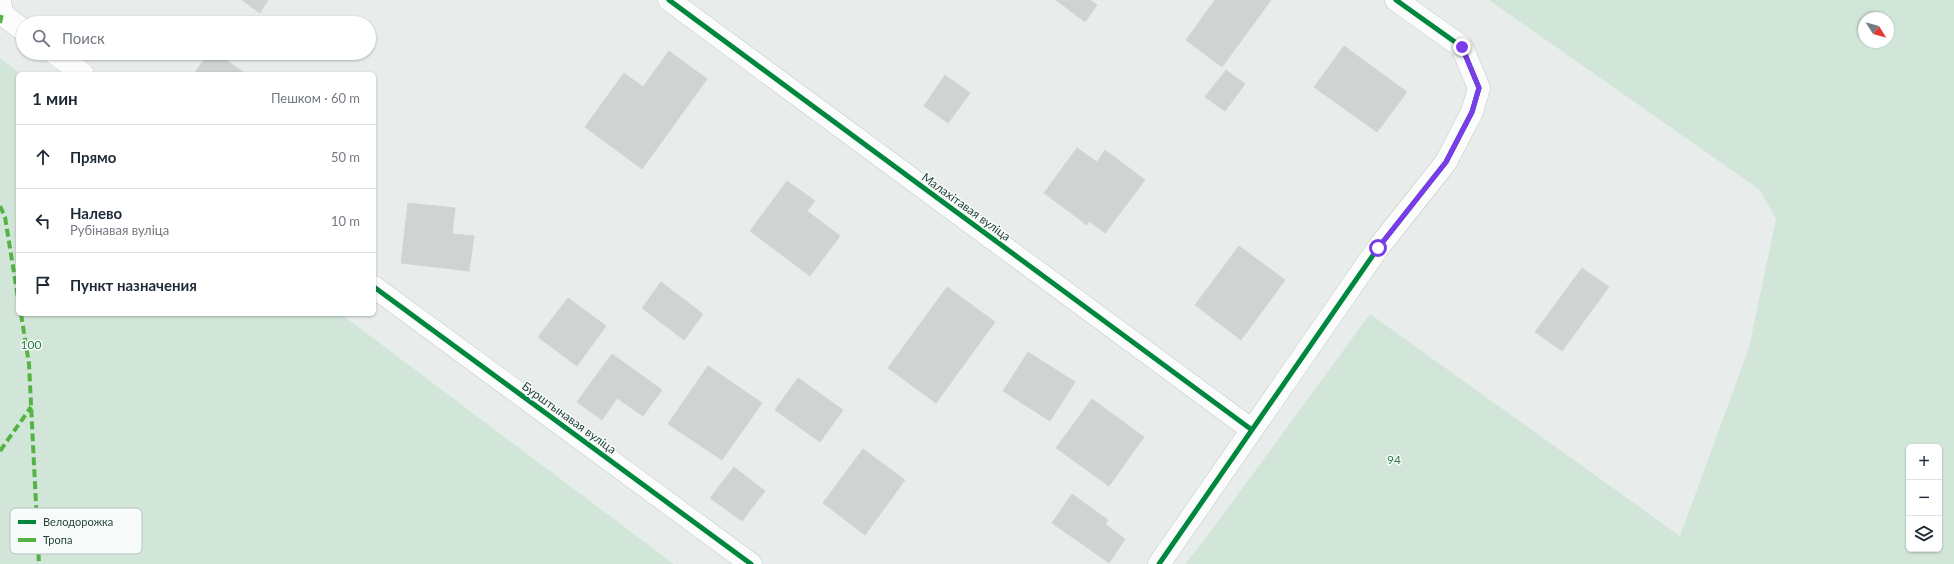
<!DOCTYPE html>
<html lang="ru">
<meta charset="utf-8">
<style>
body{margin:0;font-family:Lato,sans-serif;background:#f6f6f7;color:#1f2937}
.controls{position:absolute;right:12px;bottom:12px;display:grid;overflow:hidden;border-radius:6px;box-shadow:0 1px 3px #0004}
.controls button{width:36px;height:36px;display:grid;place-items:center;padding:0;border:0;border-bottom:1px solid #e0e1e3;background:#fff;color:#1f2937;font:20px sans-serif}
.compass{position:absolute;left:1858px;top:12px;width:36px;height:36px;border-radius:50%;background:#fff;box-shadow:0 1px 3px #0004;rotate:127deg}
.stop{position:absolute;width:12px;height:12px;margin:-9px;border:3px solid #7c3aed;border-radius:50%;background:#fff}
.stop.end{background:#7c3aed;border-color:#fff;box-shadow:0 1px 4px #0008}
.list{margin:0;padding:0;list-style:none}
h2{display:flex;justify-content:space-between;align-items:center;height:52px;margin:0;padding:0 16px;font-size:17px}
h2 small{font-size:13px;font-weight:400;color:#747a83}
.list li{display:grid;grid-template-columns:26px 1fr auto;gap:12px;align-items:center;box-sizing:border-box;height:64px;padding:0 16px;border-top:1px solid #e0e1e3}
.list b{display:block;font-size:15px;white-space:nowrap}
.list p{margin:0;font-size:13px;white-space:nowrap;color:#747a83}
.list em{font-size:13px;font-style:normal;color:#747a83}
.icon{flex:none;width:22px;height:22px;fill:none;stroke:currentColor;stroke-width:2;stroke-linecap:round;stroke-linejoin:round}
.map{position:relative;flex:none;width:1954px;height:564px;overflow:hidden}
.search{position:absolute;background:#fff;box-shadow:0 1px 3px #0004;left:16px;top:16px;width:360px;height:44px;display:flex;align-items:center;gap:10px;box-sizing:border-box;padding:0 14px;border-radius:22px;color:#747a83;font-size:15px}
.panel{position:absolute;background:#fff;box-shadow:0 1px 3px #0004;left:16px;top:72px;width:360px;height:244px;border-radius:6px}
.map>svg:first-child{display:block}
.green{fill:#d1e6d8;fill-rule:evenodd}
.building{fill:#cfd4d2;stroke:#d1d6d4}
.lines{fill:none;stroke-linecap:round;stroke-linejoin:round}
.street-casing{stroke:#c5cac8;stroke-width:23}
.street{stroke:#fcfcfc;stroke-width:22}
.quiet{stroke:#55b346;stroke-width:4;stroke-dasharray:8 4;stroke-linecap:butt}
.cycleway-casing{stroke:#f7fbf9;stroke-width:8}
.cycleway{stroke:#00873e;stroke-width:5}
.route{stroke:#7c3aed;stroke-width:5}
.labels{text-anchor:middle;stroke-width:3;stroke-linejoin:round;paint-order:stroke}
.street-label{font-size:12px;fill:#24423a;stroke:#f7fbf9}
.park-label{font-size:12px;fill:#2d7a4b;stroke:#f7fbf9}
.key{fill:#f7fbf9;stroke:#b8c4c0;stroke-width:1}
.key-label{font-size:11px;fill:#24423a}
</style>
<div class="map">
<svg width="1954" height="564" viewBox="0 0 1954 564">
<rect width="100%" height="100%" fill="#e8edeb"/>
<path class="green" d="M 1489,0 L 1954,0 L 1954,564 L 1185,564 L 1211,531 L 1370,314 L 1680,536 L 1749,348 L 1776,219 L 1760,190 ZM 1864,18 L 1888,18 L 1888,42 L 1864,42 ZM 1909,447 L 1939,447 L 1939,549 L 1909,549 Z
M 0,58 L 21,74 L 18,74 L 18,314 L 341,314 L 674,564 L 0,564 Z"/>
<path class="building" d="M 242,0 L 268,0 L 260,13 Z
M 1056,0 L 1090,0 L 1097,5 L 1085,22 Z
M 1215,0 L 1271,0 L 1222,67 L 1186,40 Z
M 1344,46 L 1407,92 L 1377,132 L 1314,87 Z
M 669,51 L 707,79 L 642,169 L 585,127 L 624,73 L 643,87 Z
M 209,53 L 216,53 L 246,74 L 194,74 Z
M 1226,70 L 1245,84 L 1225,111 L 1205,97 Z
M 945,75 L 970,93 L 948,123 L 924,106 Z
M 1077,148 L 1097,162 L 1105,150 L 1145,180 L 1105,233 L 1089,221 L 1087,225 L 1044,193 Z
M 787,181 L 815,201 L 807,211 L 840,236 L 810,276 L 750,231 Z
M 408,203 L 455,208 L 452,234 L 474,236 L 469,271 L 401,263 Z
M 1239,246 L 1285,280 L 1241,340 L 1195,305 Z
M 1582,268 L 1609,287 L 1562,351 L 1535,332 Z
M 661,282 L 703,314 L 684,340 L 642,308 Z
M 947,287 L 995,322 L 936,403 L 888,368 Z
M 568,298 L 606,326 L 577,366 L 538,337 Z
M 1028,352 L 1075,382 L 1050,421 L 1003,391 Z
M 612,354 L 662,390 L 643,416 L 617,398 L 602,420 L 577,402 Z
M 708,366 L 762,403 L 722,460 L 668,424 Z
M 798,378 L 843,410 L 820,442 L 775,410 Z
M 1092,399 L 1144,437 L 1109,486 L 1056,448 Z
M 863,449 L 905,480 L 865,535 L 823,503 Z
M 734,467 L 765,491 L 742,521 L 710,498 Z
M 1072,494 L 1108,520 L 1088,548 L 1052,523 Z
M 1105,524 L 1125,539 L 1109,563 L 1088,548 Z"/>
<g class="lines">
<g class="street-casing">
<path id="street" d="M 0,0 L 2,14 L 23,30
M 669,0 L 1252,430
M 54,53 L 83,74
M 374,287 L 751,564
M 1159,564 L 1378,248 L 1446,162 L 1472,112 L 1479,88 L 1462,47 L 1396,0"/>
</g>
<use href="#street" class="street"/>
<path class="quiet" d="M 0,23 L 2,14
M 0,206 L 5,217 L 18,298
M 21,314 L 29,364 L 39,564
M 0,451 L 31,407"/>
<g class="cycleway-casing">
<path id="cycleway" d="M 669,0 L 1252,430
M 374,287 L 751,564
M 1159,564 L 1378,248 L 1446,162 L 1472,112 L 1479,88 L 1462,47 L 1396,0"/>
</g>
<use href="#cycleway" class="cycleway"/>
</g>
<g class="lines">
<path class="route" d="M 1378,248 L 1446,162 L 1472,112 L 1479,88 L 1462,47"/>
</g>
<g class="labels">
<g class="street-label">
<text transform="translate(966 207) rotate(36)" y="4">Малахітавая вуліца</text>
<text transform="translate(569 418) rotate(36)" y="4">Бурштынавая вуліца</text>
</g>
<g class="park-label">
<text x="31" y="349">100</text>
<text x="1394" y="464">94</text>
</g>
</g>
<rect x="10" y="508" width="132" height="46" rx="6" class="key"/>
<rect x="18" y="520" width="18" height="4" fill="#00873e"/>
<rect x="18" y="538" width="18" height="4" fill="#55b346"/>
<g class="key-label">
<text x="43" y="526">Велодорожка</text>
<text x="43" y="544">Тропа</text>
</g>
</svg>
<div class="controls">
<button>+</button>
<button>−</button>
<button><svg class="icon" aria-label="layers" viewBox="0 0 24 24"><path d="M12 4l9 5-9 5-9-5zM3 14l9 5 9-5"/></svg></button>
</div>
<svg class="compass" viewBox="-18 -18 36 36"><path d="M0-13l5 13h-10z" fill="#e53935"/><path d="M0 13l5-13h-10z" fill="#747a83"/></svg>
<div class="stop" style="left:1378px;top:248px"></div>
<div class="stop end" style="left:1462px;top:47px"></div>
<div class="search"><svg class="icon" aria-label="search" viewBox="0 0 24 24"><circle cx="10" cy="10" r="6"/><path d="M15 15l6 6"/></svg>Поиск</div>
<section class="panel">
<h2>1 мин<small>Пешком · 60 m</small></h2>
<ul class="list">
<li><svg class="icon" aria-label="ahead" viewBox="0 0 24 24"><path d="M12 20V5M6 11l6-6 6 6"/></svg><div><b>Прямо</b></div><em>50 m</em></li>
<li><svg class="icon" aria-label="left" viewBox="0 0 24 24"><path d="M17 20v-9H6M10 6l-5 5 5 5"/></svg><div><b>Налево</b><p>Рубінавая вуліца</p></div><em>10 m</em></li>
<li><svg class="icon" aria-label="arrive" viewBox="0 0 24 24"><path d="M6 21V4h12l-3 4 3 4H6"/></svg><div><b>Пункт назначения</b></div></li>
</ul>
</section>
</div>
